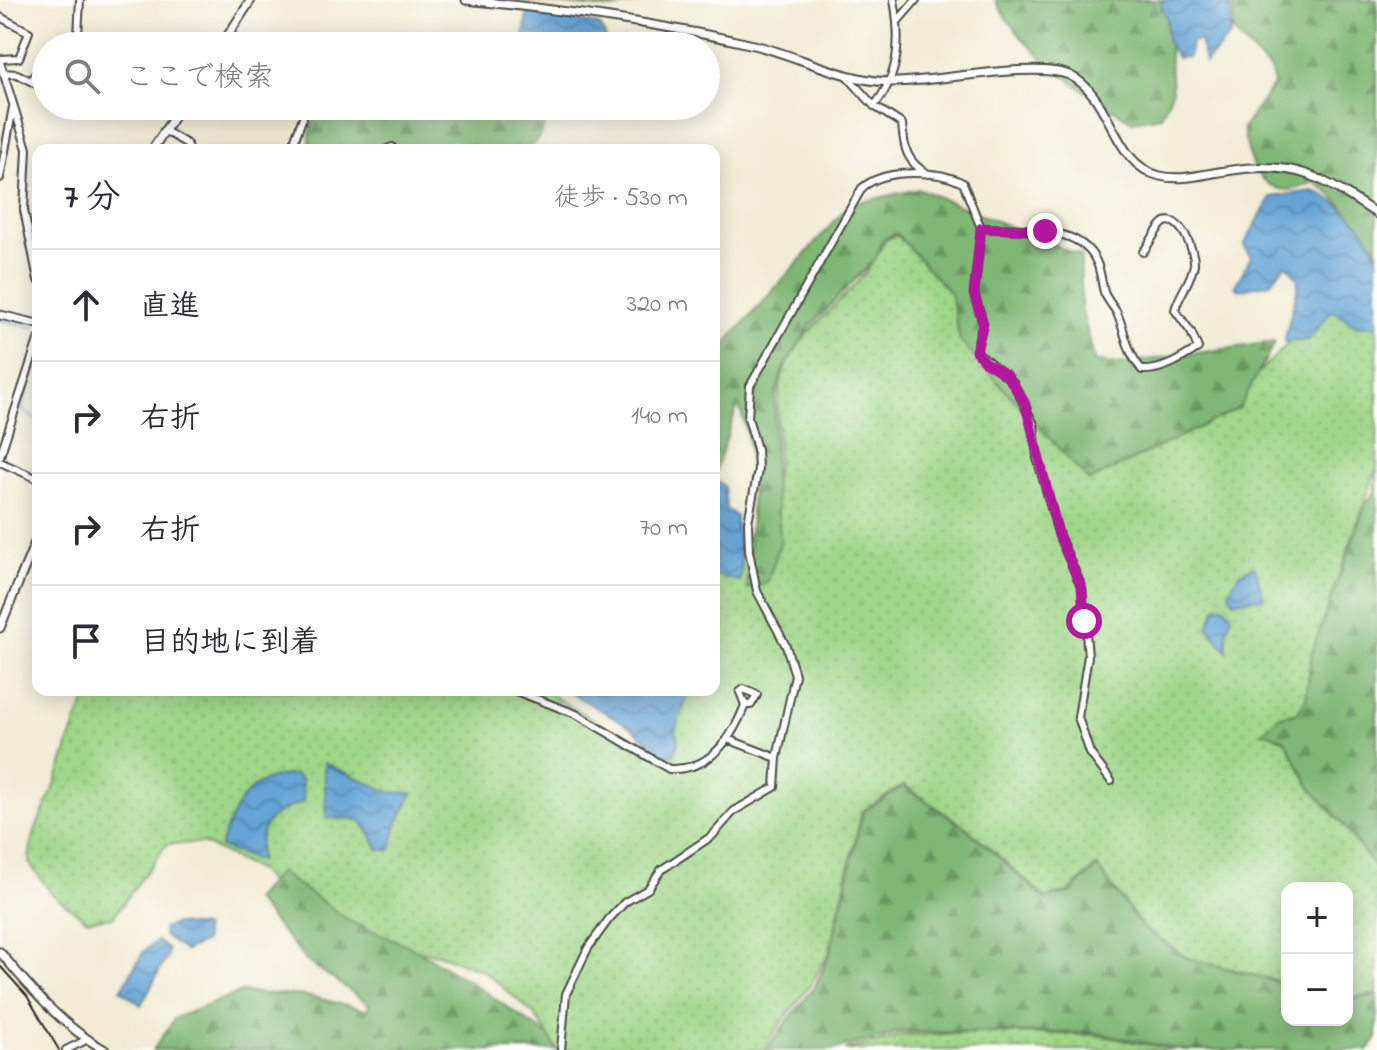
<!DOCTYPE html>
<html lang="ja">
<meta charset="utf-8">
<style>
body{margin:0;font-family:"Indie Flower","Klee One",sans-serif;background:#f7f7f7;color:#2b2b33}
.controls{position:absolute;right:24px;bottom:24px;display:grid;overflow:hidden;border-radius:16px;box-shadow:0 4px 20px #0003}
.controls button{width:72px;height:72px;display:grid;place-items:center;padding:0;border:0;border-bottom:2px solid #e1e1e2;background:#fff;color:#2b2b33;font:40px sans-serif}
.stop{position:absolute;width:24px;height:24px;margin:-18px;border:6px solid #b5179e;border-radius:50%;background:#fff}
.stop.end{background:#b5179e;border-color:#fff;box-shadow:0 2px 8px #0008}
.list{margin:0;padding:0;list-style:none}
h2{display:flex;justify-content:space-between;align-items:center;height:104px;margin:0;padding:0 32px;font-size:34px}
h2 small{font-size:26px;font-weight:400;color:#7c7c81}
.list li{display:grid;grid-template-columns:52px 1fr auto;gap:24px;align-items:center;box-sizing:border-box;height:112px;padding:0 32px;border-top:2px solid #e1e1e2}
.list b{display:block;font-size:30px;white-space:nowrap}
.list em{font-size:26px;font-style:normal;color:#7c7c81}
.icon{flex:none;width:44px;height:44px;fill:none;stroke:currentColor;stroke-width:2;stroke-linecap:round;stroke-linejoin:round}
.map{position:relative;flex:none;width:1377px;height:1050px;overflow:hidden}
.search{position:absolute;background:#fff;box-shadow:0 4px 20px #0003;left:32px;top:32px;width:688px;height:88px;display:flex;align-items:center;gap:20px;box-sizing:border-box;padding:0 28px;border-radius:44px;color:#7c7c81;font-size:30px}
.panel{position:absolute;background:#fff;box-shadow:0 4px 20px #0003;left:32px;top:144px;width:688px;height:552px;border-radius:16px}
.map>svg:first-child{display:block}
.grass{fill:url(#grass-dots);stroke:#65805a;stroke-width:2}
.forest{fill:url(#forest-firs);stroke:#557150;stroke-width:2}
.water{fill:url(#water-waves);stroke:#486881;stroke-width:2}
.lines{fill:none;stroke-linecap:round;stroke-linejoin:round}
.stream{stroke:#65a4d7;stroke-width:2}
.minor-casing{stroke:#494844;stroke-width:10}
.tertiary-casing{stroke:#494844;stroke-width:11}
.minor{stroke:#fff;stroke-width:6}
.tertiary{stroke:#fff;stroke-width:7}
.rail{stroke:#2b2b2b;stroke-width:2}
.route{stroke:#b5179e;stroke-width:10}
</style>
<div class="map">
<svg width="1377" height="1050" viewBox="0 0 1377 1050">
<defs>
<pattern id="grass-dots" width="8" height="8" patternUnits="userSpaceOnUse" patternTransform="scale(2)"><rect width="8" height="8" fill="#9fd688"/><path d="M2 2h.1M6 6h.1" fill="none" stroke="#89b876" stroke-width="1.8" stroke-linecap="round"/></pattern>
<pattern id="forest-firs" width="22" height="20" patternUnits="userSpaceOnUse" patternTransform="scale(2)"><rect width="22" height="20" fill="#7fb774"/><path d="M5 1l3.5 6h-7zM16 11l3.5 6h-7z" fill="#68955f"/></pattern>
<pattern id="water-waves" width="16" height="10" patternUnits="userSpaceOnUse" patternTransform="scale(2)"><rect width="16" height="10" fill="#65a4d7"/><path d="M0 5q4-4 8 0t8 0" fill="none" stroke="#5386af"/></pattern>
</defs>
<rect width="100%" height="100%" fill="#fdfcf7"/>
<filter id="ink" filterUnits="userSpaceOnUse"><feTurbulence type="fractalNoise" baseFrequency=".0125" numOctaves="2"/><feDisplacementMap in="SourceGraphic" scale="16" xChannelSelector="R" yChannelSelector="G"/><feConvolveMatrix kernelMatrix="1 2 1 2 8 2 1 2 1" color-interpolation-filters="sRGB"/></filter>
<filter id="wash" filterUnits="userSpaceOnUse"><feTurbulence type="fractalNoise" baseFrequency=".006" numOctaves="4" result="noise"/><feDisplacementMap in="SourceGraphic" scale="32" xChannelSelector="R" yChannelSelector="G"/><feGaussianBlur stdDeviation="1.8" result="paint"/><feColorMatrix in="noise" values="0 0 0 0 0 0 0 0 0 0 0 0 0 0 0 0 0 1.4 0 .05"/><feComposite in="paint" operator="in"/></filter>
<g filter="url(#wash)">
<rect width="100%" height="100%" fill="#f1ecd5"/>
<path class="grass" d="M 896,235 L 963,296 L 981,349 L 1235,396 L 1320,312 L 1377,307 L 1377,467 L 1312,652 L 1306,698 L 1298,712 L 1281,716 L 1262,732 L 1284,739 L 1312,790 L 1343,825 L 1377,871 L 1377,994 L 1347,998 L 1347,888 L 1287,888 L 1287,983 L 1187,958 L 1143,927 L 1097,866 L 1070,891 L 1046,898 L 967,828 L 904,785 L 862,811 L 829,953 L 811,984 L 761,1050 L 558,1050 L 534,1014 L 484,971 L 438,954 L 388,947 L 287,901 L 259,871 L 203,843 L 167,844 L 113,917 L 87,920 L 53,895 L 29,863 C 31,829 44,813 56,782 C 68,750 74,719 92,690 L 543,690 L 667,763 L 668,739 L 685,690 L 714,690 L 714,570 L 727,567 C 743,541 768,511 775,481 C 783,443 770,403 786,366 C 809,317 865,290 884,241 Z
M 988,1033 L 1095,1035 L 1176,1050 L 845,1050 L 904,1035 Z"/>
<path class="forest" d="M 514,0 L 648,0 L 613,9 Z
M 995,0 L 1166,0 L 1172,92 L 1161,116 L 1132,121 C 1081,90 1024,54 995,0 Z
M 1233,0 L 1377,0 L 1377,255 C 1360,226 1343,200 1314,182 C 1307,184 1296,190 1289,190 C 1256,190 1247,153 1243,128 L 1274,84 L 1271,71 L 1233,31 Z
M 318,106 L 549,106 L 543,131 L 530,150 L 310,150 L 310,133 Z
M 919,189 L 1081,256 L 1081,307 L 1095,362 L 1118,364 L 1275,342 L 1239,408 L 1089,481 L 960,341 L 951,294 L 896,233 L 882,240 L 876,258 L 811,325 L 783,369 L 775,397 L 774,480 L 781,541 L 767,583 L 747,589 C 749,531 760,459 738,404 L 714,475 L 714,370 L 727,342 L 850,204 Z
M 1377,470 L 1377,871 L 1344,825 L 1312,790 L 1284,739 L 1262,732 L 1281,716 L 1298,713 L 1306,698 L 1312,652 L 1366,504 L 1375,492 Z
M 904,786 L 967,829 L 1045,899 L 1071,892 L 1097,867 L 1142,927 L 1187,958 L 1287,984 L 1287,1020 L 1347,1020 L 1347,1000 L 1377,996 L 1377,1038 L 1368,1050 L 1185,1050 L 1096,1033 L 902,1032 L 832,1050 L 765,1050 L 815,986 L 830,954 L 863,812 Z
M 279,872 L 353,923 L 410,946 L 475,985 L 549,1036 L 557,1050 L 153,1050 L 175,1018 L 241,992 L 308,996 L 367,1010 L 369,1004 L 307,961 L 254,900 Z"/>
<path class="water" d="M 1162,0 L 1230,0 L 1231,35 L 1205,63 L 1200,40 L 1191,42 L 1189,57 L 1177,58 L 1167,42 L 1167,17 L 1161,8 Z
M 527,12 L 598,25 L 604,32 L 608,46 L 523,46 Z
M 1313,191 C 1339,199 1373,231 1377,259 C 1377,281 1377,307 1377,329 L 1371,325 L 1357,326 L 1332,310 L 1309,340 L 1284,342 L 1298,286 L 1298,279 L 1288,266 L 1285,265 L 1270,283 L 1238,290 L 1235,286 L 1251,257 L 1244,245 L 1271,197 Z
M 714,480 L 724,486 L 726,509 L 736,516 C 735,533 745,568 740,581 L 714,575 Z
M 1255,567 L 1264,598 L 1234,601 L 1229,594 C 1233,581 1241,568 1255,567 Z
M 1217,606 L 1224,606 L 1232,615 L 1227,630 L 1227,651 L 1208,627 Z
M 565,690 L 690,690 L 675,731 C 679,739 680,747 673,755 L 664,755 L 631,727 Z
M 324,763 L 389,792 L 413,793 L 396,826 L 391,850 L 379,850 C 359,813 366,819 327,818 Z
M 296,775 L 301,779 L 304,802 C 272,812 255,825 260,861 L 220,847 C 233,808 248,773 296,775 Z
M 174,924 L 203,927 L 205,942 L 185,951 L 164,936 L 163,929 Z
M 157,941 L 168,950 L 167,957 L 141,1005 L 121,990 L 144,951 Z"/>
<g class="lines">
<path class="stream" d="M 0,320 L 34,327
M 38,355 L 22,409 L 38,422"/>
</g>
</g>
<g filter="url(#ink)">
<g class="lines">
<g class="minor-casing">
<path id="minor" d="M 0,17 L 29,32 L 19,58 L 0,59
M 897,22 L 916,0
M 64,46 L 65,40 L 76,39 L 78,35 L 80,0
M 0,62 L 27,149 L 24,210 L 38,280
M 3,73 L 17,74 L 46,89
M 846,75 L 874,106 L 902,124 C 904,148 906,162 928,174
M 32,80 L 46,55
M 874,106 C 900,75 901,39 894,0
M 164,130 L 187,144 L 188,150
M 291,150 L 307,106
M 385,150 L 392,147
M 0,178 L 13,107
M 981,228 C 1016,230 1079,223 1096,261 C 1101,270 1101,282 1104,292 C 1107,300 1113,306 1117,313 C 1126,334 1127,353 1142,370 C 1162,371 1181,359 1198,348 L 1191,332 L 1175,310 C 1179,294 1192,280 1194,264 C 1195,252 1181,216 1165,222 C 1158,226 1149,245 1143,252
M 0,456 L 38,340
M 0,462 L 38,479
M 513,690 L 576,714 L 669,769 C 710,771 732,739 745,705 L 740,692 L 744,689 L 757,695 L 751,705 L 745,705
M 777,758 L 795,675 L 786,646 L 757,591 L 749,551 L 748,522 L 758,470 L 757,449 L 748,418 L 750,386 L 862,188 C 885,168 938,170 963,183 L 981,228 L 974,294 L 983,323 L 976,351 L 1013,382 L 1034,425 L 1037,458 L 1059,536 L 1082,588 L 1088,656 L 1078,717 L 1090,753 L 1111,781
M 66,1050 L 86,1040
M 561,1050 L 566,994 L 588,948 L 609,919 L 625,902 L 648,889 L 661,870 L 712,836 L 734,811 L 775,787 L 777,758 L 730,740"/>
</g>
<g class="tertiary-casing">
<path id="tertiary" d="M 466,0 C 564,10 659,23 754,45 C 800,56 845,82 894,82 C 935,82 1036,61 1069,75 C 1113,95 1111,164 1160,176 C 1182,181 1204,174 1226,171 C 1296,160 1320,176 1377,214
M 221,46 L 251,0
M 152,150 L 181,106
M 0,315 L 38,324
M 0,628 L 38,535
M 0,952 C 32,990 60,1025 105,1050"/>
</g>
<use href="#minor" class="minor"/>
<use href="#tertiary" class="tertiary"/>
<path class="rail" d="M 0,966 L 27,996 L 59,1050"/>
</g>
</g>
<g class="lines" filter="url(#ink)">
<path class="route" d="M 1045,231 L 981,228 L 974,294 L 983,323 L 976,351 L 985,362 L 1007,375 L 1025,403 L 1059,536 L 1082,588 L 1084,621"/>
</g>
</svg>
<div class="controls">
<button>+</button>
<button>−</button>
</div>
<div class="stop" style="left:1084px;top:621px"></div>
<div class="stop end" style="left:1045px;top:231px"></div>
<div class="search"><svg class="icon" aria-label="search" viewBox="0 0 24 24"><circle cx="10" cy="10" r="6"/><path d="M15 15l6 6"/></svg>ここで検索</div>
<section class="panel">
<h2>7 分<small>徒歩 · 530 m</small></h2>
<ul class="list">
<li><svg class="icon" aria-label="ahead" viewBox="0 0 24 24"><path d="M12 20V5M6 11l6-6 6 6"/></svg><div><b>直進</b></div><em>320 m</em></li>
<li><svg class="icon" aria-label="right" viewBox="0 0 24 24"><path d="M7 20v-9h11M14 6l5 5-5 5"/></svg><div><b>右折</b></div><em>140 m</em></li>
<li><svg class="icon" aria-label="right" viewBox="0 0 24 24"><path d="M7 20v-9h11M14 6l5 5-5 5"/></svg><div><b>右折</b></div><em>70 m</em></li>
<li><svg class="icon" aria-label="arrive" viewBox="0 0 24 24"><path d="M6 21V4h12l-3 4 3 4H6"/></svg><div><b>目的地に到着</b></div></li>
</ul>
</section>
</div>
